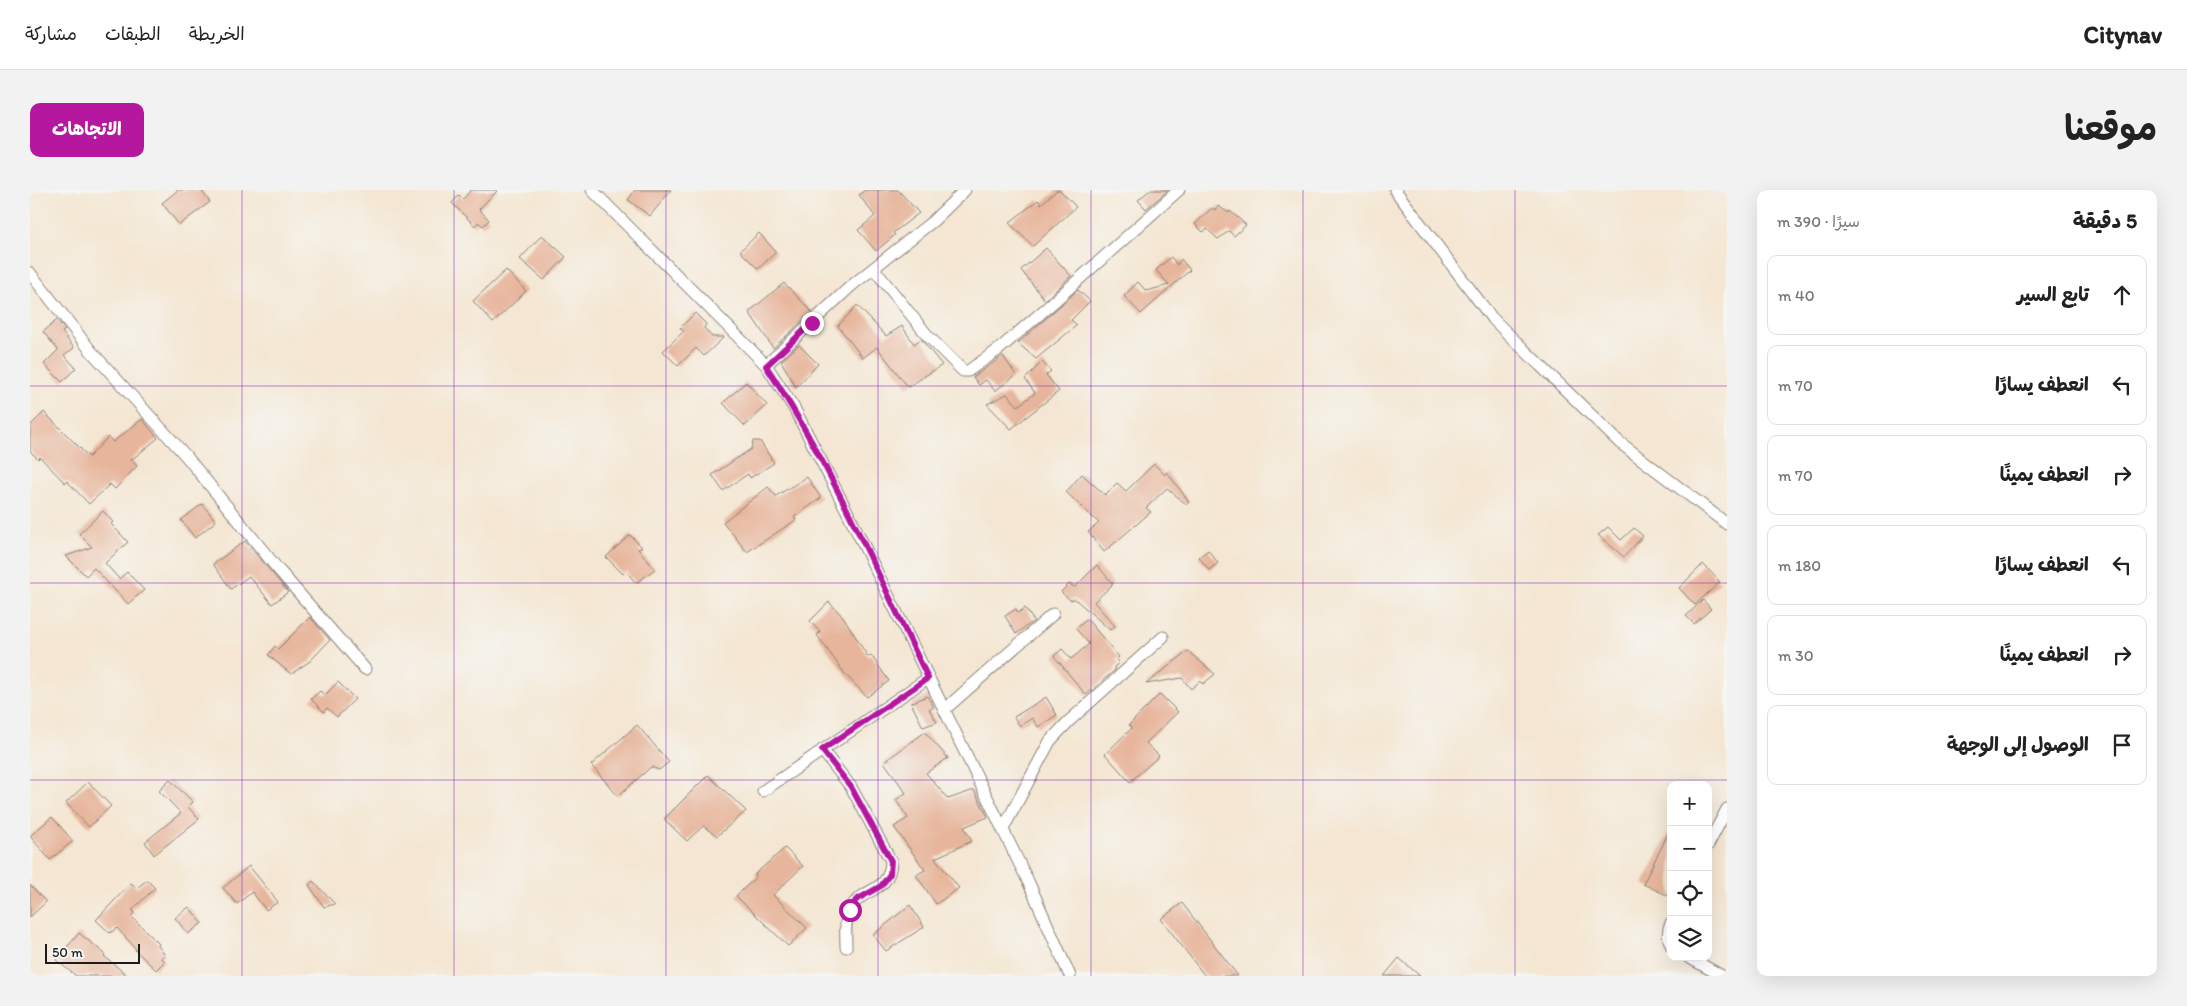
<!DOCTYPE html>
<html lang="ar">
<meta charset="utf-8">
<style>
body{margin:0;font-family:Itim,"Playpen Sans Arabic",sans-serif;background:#f2f2f2;color:#222;direction:rtl}
.controls{position:absolute;right:15px;bottom:15px;display:grid;overflow:hidden;border-radius:10px;box-shadow:0 5px 20px #0002}
.controls button{width:45px;height:45px;display:grid;place-items:center;padding:0;border:0;border-bottom:1px solid #e0e0e0;background:#fff;color:#222;font:25px sans-serif}
.scale{position:absolute;left:15px;bottom:12px;width:95px;box-sizing:border-box;padding-left:5px;border:2px solid #1c1c1c;border-top:0;font-size:14px;line-height:18px;white-space:nowrap;color:#1c1c1c;-webkit-text-stroke:4px #f6f6f2;paint-order:stroke}
.stop{position:absolute;width:15px;height:15px;margin:-11px;border:4px solid #b5179e;border-radius:50%;background:#fff}
.stop.end{background:#b5179e;border-color:#fff;box-shadow:0 1px 5px #0008}
.list{margin:0;padding:0;list-style:none}
h2{display:flex;justify-content:space-between;align-items:center;height:65px;margin:0;padding:0 20px;font-size:21px}
h2 small{font-size:16px;font-weight:400;color:#767676}
.list li{display:grid;grid-template-columns:32px 1fr auto;gap:15px;align-items:center;box-sizing:border-box;height:80px;margin:0 10px 10px;padding:0 10px;border:1px solid #e0e0e0;border-radius:10px}
.list b{display:block;font-size:19px;white-space:nowrap}
.list em{font-size:16px;font-style:normal;color:#767676}
.icon{flex:none;width:28px;height:28px;fill:none;stroke:currentColor;stroke-width:2;stroke-linecap:round;stroke-linejoin:round}
.map{position:relative;flex:none;width:1697px;height:786px;overflow:hidden;direction:ltr;border-radius:10px}
header{display:flex;align-items:center;gap:30px;box-sizing:border-box;height:70px;padding:0 25px;background:#fff;border-bottom:1px solid #e0e0e0}
header strong{font-size:24px}
nav{display:flex;gap:28px;margin-inline-start:auto;font-size:18px}
.intro{display:flex;align-items:center;justify-content:space-between;box-sizing:border-box;height:120px;padding:0 30px}
h1{margin:0;font-size:35px}
.button{padding:12px 22px;border-radius:10px;background:#b5179e;color:#fff;font-size:18px;font-weight:700}
main{display:flex;gap:30px;padding:0 30px}
aside{flex:1;background:#fff;border-radius:10px;box-shadow:0 5px 20px #0002}
.map>svg:first-child{display:block}
.building{fill:#e7b59b}
.lines{fill:none;stroke-linecap:round;stroke-linejoin:round}
.minor-casing{stroke:#888177;stroke-width:13}
.minor{stroke:#fff;stroke-width:11}
.route{stroke:#b5179e;stroke-width:6}
.grid{fill:none;stroke:#7b2cbf;stroke-width:1;stroke-opacity:0.55}
</style>
<header>
<strong>Citynav</strong>
<nav><a>الخريطة</a><a>الطبقات</a><a>مشاركة</a></nav>
</header>
<div class="intro"><h1>موقعنا</h1><a class="button">الاتجاهات</a></div>
<main>
<aside>
<h2>5 دقيقة<small>سيرًا · 390 m</small></h2>
<ul class="list">
<li><svg class="icon" aria-label="ahead" viewBox="0 0 24 24"><path d="M12 20V5M6 11l6-6 6 6"/></svg><div><b>تابع السير</b></div><em>40 m</em></li>
<li><svg class="icon" aria-label="left" viewBox="0 0 24 24"><path d="M17 20v-9H6M10 6l-5 5 5 5"/></svg><div><b>انعطف يسارًا</b></div><em>70 m</em></li>
<li><svg class="icon" aria-label="right" viewBox="0 0 24 24"><path d="M7 20v-9h11M14 6l5 5-5 5"/></svg><div><b>انعطف يمينًا</b></div><em>70 m</em></li>
<li><svg class="icon" aria-label="left" viewBox="0 0 24 24"><path d="M17 20v-9H6M10 6l-5 5 5 5"/></svg><div><b>انعطف يسارًا</b></div><em>180 m</em></li>
<li><svg class="icon" aria-label="right" viewBox="0 0 24 24"><path d="M7 20v-9h11M14 6l5 5-5 5"/></svg><div><b>انعطف يمينًا</b></div><em>30 m</em></li>
<li><svg class="icon" aria-label="arrive" viewBox="0 0 24 24"><path d="M6 21V4h12l-3 4 3 4H6"/></svg><div><b>الوصول إلى الوجهة</b></div></li>
</ul>
</aside>
<div class="map">
<svg width="1697" height="786" viewBox="0 0 1697 786">
<rect width="100%" height="100%" fill="#f6f6f2"/>
<filter id="ink" filterUnits="userSpaceOnUse"><feTurbulence type="fractalNoise" baseFrequency=".02" numOctaves="2"/><feDisplacementMap in="SourceGraphic" scale="10" xChannelSelector="R" yChannelSelector="G"/><feConvolveMatrix kernelMatrix="1 2 1 2 8 2 1 2 1" color-interpolation-filters="sRGB"/></filter>
<filter id="wash" filterUnits="userSpaceOnUse"><feTurbulence type="fractalNoise" baseFrequency=".0096" numOctaves="4" result="noise"/><feDisplacementMap in="SourceGraphic" scale="20" xChannelSelector="R" yChannelSelector="G"/><feGaussianBlur stdDeviation="1.12" result="paint"/><feColorMatrix in="noise" values="0 0 0 0 0 0 0 0 0 0 0 0 0 0 0 0 0 1.4 0 .05"/><feComposite in="paint" operator="in"/></filter>
<g filter="url(#wash)">
<rect width="100%" height="100%" fill="#f4e6d2"/>
<g id="blocks">
<path class="building" d="M 148,0 L 171,0 L 180,12 L 149,35 L 132,13 Z
M 441,0 L 468,0 L 449,19 L 459,30 L 453,36 L 448,32 L 445,36 L 422,13 L 429,5 L 433,9 Z
M 605,0 L 641,0 L 620,26 L 598,10 Z
M 835,0 L 868,0 L 889,23 L 863,43 L 865,45 L 846,61 L 828,40 L 845,26 L 829,5 Z
M 1027,0 L 1030,0 L 1046,17 L 1003,56 L 979,33 L 1008,10 L 1011,14 Z
M 1120,0 L 1138,0 L 1116,19 L 1108,10 Z
M 1188,16 L 1199,23 L 1200,21 L 1216,35 L 1204,46 L 1199,41 L 1188,49 L 1177,39 L 1173,42 L 1165,34 L 1182,18 L 1185,20 Z
M 729,43 L 746,62 L 728,79 L 710,61 Z
M 512,45 L 536,67 L 514,90 L 490,69 Z
M 1016,58 L 1041,86 L 1015,110 L 991,80 Z
M 1141,67 L 1147,75 L 1151,69 L 1160,80 L 1111,124 L 1094,106 L 1108,92 L 1116,101 L 1139,95 L 1126,80 Z
M 476,80 L 496,101 L 463,133 L 443,111 Z
M 754,93 L 782,122 L 743,158 L 719,122 Z
M 1048,100 L 1060,111 L 1041,130 L 1047,135 L 1006,169 L 988,153 Z
M 827,115 L 856,146 L 872,136 L 884,154 L 891,149 L 912,175 L 878,197 L 847,157 L 833,168 L 808,136 Z
M 665,123 L 676,134 L 674,138 L 682,147 L 694,147 L 674,166 L 666,158 L 648,176 L 633,161 L 654,141 L 650,138 Z
M 27,130 L 35,140 L 32,142 L 44,158 L 34,165 L 46,178 L 32,192 L 14,174 L 28,160 L 13,142 Z
M 769,155 L 788,174 L 766,197 L 751,171 Z
M 973,166 L 986,185 L 965,201 L 956,190 L 949,195 L 943,187 Z
M 1012,172 L 1021,181 L 1016,185 L 1029,201 L 981,239 L 957,214 L 977,204 L 988,216 L 1005,203 L 995,189 Z
M 716,192 L 737,215 L 715,236 L 693,213 Z
M 14,222 L 59,267 L 78,247 L 83,252 L 112,229 L 128,248 L 101,270 L 107,276 L 85,299 L 80,294 L 59,314 L 37,291 L 35,293 L 10,267 L 8,269 L 0,261 L 0,236 Z
M 723,251 L 730,251 L 744,273 L 720,288 L 718,284 L 693,301 L 682,285 L 721,259 Z
M 1124,274 L 1135,285 L 1137,282 L 1159,312 L 1156,314 L 1137,298 L 1116,318 L 1121,322 L 1074,362 L 1058,342 L 1069,333 L 1036,302 L 1052,284 L 1075,305 L 1087,293 L 1096,301 Z
M 777,287 L 791,308 L 764,327 L 766,330 L 717,362 L 693,332 L 738,297 L 746,306 Z
M 172,314 L 186,331 L 165,348 L 151,330 Z
M 73,321 L 83,332 L 81,334 L 98,352 L 75,373 L 89,389 L 97,382 L 114,400 L 98,414 L 64,378 L 56,386 L 36,366 L 62,357 L 49,344 Z
M 1578,337 L 1591,350 L 1604,338 L 1613,346 L 1594,367 L 1568,345 Z
M 600,345 L 612,357 L 608,359 L 625,379 L 606,393 L 596,381 L 593,384 L 576,367 Z
M 215,351 L 258,402 L 242,414 L 219,386 L 201,399 L 183,374 Z
M 1178,360 L 1188,373 L 1179,380 L 1169,367 Z
M 1673,374 L 1690,392 L 1665,415 L 1649,398 Z
M 1067,375 L 1083,394 L 1064,412 L 1085,436 L 1080,440 L 1045,409 L 1040,410 L 1031,402 L 1039,394 L 1045,397 Z
M 1673,410 L 1681,419 L 1664,434 L 1656,426 Z
M 799,412 L 814,428 L 838,467 L 841,465 L 859,491 L 837,507 L 815,484 L 787,445 L 790,442 L 780,431 Z
M 995,418 L 1004,431 L 986,444 L 975,426 L 986,419 L 988,423 Z
M 280,427 L 300,450 L 280,471 L 261,484 L 238,465 L 245,456 L 248,459 Z
M 1057,429 L 1089,467 L 1086,470 L 1089,473 L 1084,477 L 1085,480 L 1056,505 L 1024,466 L 1032,459 L 1041,469 L 1059,454 L 1046,439 Z
M 1158,461 L 1185,484 L 1173,494 L 1170,491 L 1161,499 L 1152,488 L 1116,494 Z
M 308,492 L 325,509 L 307,527 L 297,518 L 294,522 L 281,509 L 290,501 L 295,505 Z
M 1130,504 L 1148,522 L 1116,553 L 1129,566 L 1100,592 L 1075,564 L 1102,538 L 1099,535 Z
M 897,506 L 904,517 L 899,519 L 907,532 L 893,537 L 881,513 Z
M 1016,507 L 1027,525 L 1008,537 L 1002,528 L 990,536 L 984,527 Z
M 607,535 L 639,572 L 629,580 L 621,577 L 588,606 L 561,575 Z
M 895,542 L 918,568 L 896,583 L 918,609 L 944,600 L 958,627 L 934,637 L 942,651 L 905,668 L 929,698 L 906,714 L 886,685 L 895,680 L 864,637 L 878,628 L 866,610 L 876,603 L 854,572 Z
M 678,585 L 716,621 L 687,646 L 673,636 L 657,651 L 634,629 Z
M 140,590 L 163,612 L 158,617 L 169,629 L 124,665 L 115,652 L 151,623 L 129,601 Z
M 58,592 L 81,616 L 59,637 L 36,613 Z
M 22,627 L 43,651 L 20,670 L 0,646 Z
M 1641,638 L 1641,707 L 1613,694 Z
M 755,658 L 773,676 L 743,705 L 777,738 L 758,756 L 706,706 L 726,687 L 725,684 Z
M 219,676 L 248,712 L 236,720 L 222,702 L 207,714 L 193,698 Z
M 117,690 L 125,698 L 102,720 L 105,722 L 101,726 L 129,754 L 128,756 L 135,765 L 131,768 L 135,771 L 126,780 L 105,760 L 106,759 L 87,738 L 80,743 L 66,730 L 101,693 L 107,698 Z
M 283,691 L 305,714 L 294,717 L 279,695 Z
M 0,695 L 16,712 L 0,727 Z
M 1152,713 L 1208,786 L 1175,786 L 1131,729 Z
M 880,715 L 894,737 L 856,761 L 843,745 Z
M 159,717 L 172,733 L 158,744 L 145,728 Z
M 49,743 L 75,764 L 74,766 L 98,786 L 46,786 L 26,770 Z
M 1369,768 L 1390,786 L 1354,786 Z"/>
</g>
</g>
<g filter="url(#ink)">
<use href="#blocks" fill-opacity="0" stroke="#888177" stroke-width="1"/>
<g class="lines">
<g class="minor-casing">
<path id="minor" d="M 562,0 L 736,175 L 764,218 L 818,323 L 998,691 L 1040,786
M 1365,0 L 1461,127 L 1483,149 L 1589,252 L 1697,334
M 844,79 L 898,146 L 933,181 L 938,181 L 968,160 L 1019,116 L 1149,0
M 0,83 L 61,161 L 156,266 L 247,378 L 335,479
M 736,175 L 821,96 L 903,31 L 935,0
M 914,520 L 1023,424
M 792,560 L 821,597 L 861,671 C 860,704 833,696 820,719 C 814,730 816,745 816,757
M 733,601 L 898,488
M 973,639 L 1020,551 L 1038,532 L 1133,447
M 1678,655 L 1697,619
M 1641,733 C 1637,741 1637,747 1641,755
M 1658,767 L 1692,786"/>
</g>
<use href="#minor" class="minor"/>
</g>
</g>
<g class="lines" filter="url(#ink)">
<path class="route" d="M 782,133 L 736,176 C 800,273 847,383 898,488 L 792,560 L 821,597 L 861,671 L 860,684 L 851,696 L 826,710 L 820,720"/>
</g>
<path class="grid" d="M 212,0 L 212,786M 424,0 L 424,786M 636,0 L 636,786M 848,0 L 848,786M 1061,0 L 1061,786M 1273,0 L 1273,786M 1485,0 L 1485,786M 0,196 L 1697,196M 0,393 L 1697,393M 0,590 L 1697,590"/>
</svg>
<div class="controls">
<button>+</button>
<button>−</button>
<button><svg class="icon" aria-label="locate" viewBox="0 0 24 24"><circle cx="12" cy="12" r="6"/><path d="M12 2v4M12 18v4M2 12h4M18 12h4"/></svg></button>
<button><svg class="icon" aria-label="layers" viewBox="0 0 24 24"><path d="M12 4l9 5-9 5-9-5zM3 14l9 5 9-5"/></svg></button>
</div>
<div class="scale">50 m</div>
<div class="stop" style="left:820px;top:720px"></div>
<div class="stop end" style="left:782px;top:133px"></div>
</div>
</main>
